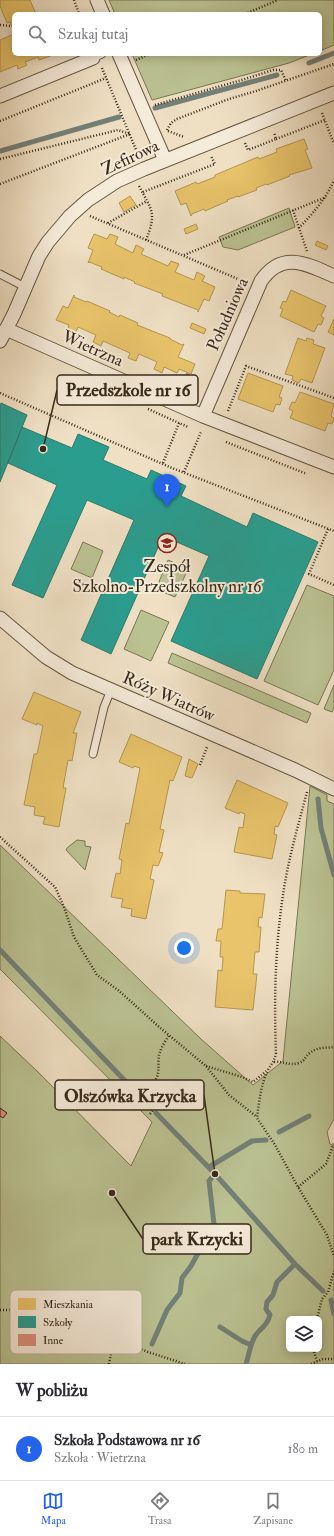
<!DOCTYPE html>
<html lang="pl">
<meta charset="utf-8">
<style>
body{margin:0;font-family:"IM FELL Double Pica",serif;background:#f2f2f3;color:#2b2b33}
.controls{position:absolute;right:12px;bottom:12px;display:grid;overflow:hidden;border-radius:6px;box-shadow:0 2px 10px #0003}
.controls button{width:36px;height:36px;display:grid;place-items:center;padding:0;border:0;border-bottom:1px solid #e1e1e2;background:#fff;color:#2b2b33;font:20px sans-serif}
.you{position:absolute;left:184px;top:948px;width:14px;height:14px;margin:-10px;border:3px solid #fff;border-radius:50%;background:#1a73e8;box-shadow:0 0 0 6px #1a73e833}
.badge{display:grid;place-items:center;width:26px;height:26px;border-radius:50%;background:#2563eb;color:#fff;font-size:13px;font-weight:700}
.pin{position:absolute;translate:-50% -33px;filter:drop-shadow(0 1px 2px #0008)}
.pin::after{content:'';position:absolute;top:21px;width:14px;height:12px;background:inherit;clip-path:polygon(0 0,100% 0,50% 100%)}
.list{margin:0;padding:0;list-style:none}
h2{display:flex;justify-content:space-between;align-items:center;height:52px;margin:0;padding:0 16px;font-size:17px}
h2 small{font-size:13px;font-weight:400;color:#7c7c81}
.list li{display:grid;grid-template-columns:26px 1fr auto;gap:12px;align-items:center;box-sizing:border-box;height:64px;padding:0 16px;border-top:1px solid #e1e1e2}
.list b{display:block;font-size:15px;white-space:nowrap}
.list p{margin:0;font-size:13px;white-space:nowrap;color:#7c7c81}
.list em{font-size:13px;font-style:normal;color:#7c7c81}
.icon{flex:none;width:22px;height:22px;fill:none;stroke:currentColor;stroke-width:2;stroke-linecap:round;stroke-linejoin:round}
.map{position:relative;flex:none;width:334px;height:1364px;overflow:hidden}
.search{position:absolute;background:#fff;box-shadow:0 2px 10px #0003;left:12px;right:12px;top:12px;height:44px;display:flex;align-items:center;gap:10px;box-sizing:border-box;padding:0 14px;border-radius:6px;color:#7c7c81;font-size:15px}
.sheet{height:116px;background:#fff}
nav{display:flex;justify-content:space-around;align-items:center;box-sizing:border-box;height:56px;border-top:1px solid #e1e1e2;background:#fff;font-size:11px;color:#7c7c81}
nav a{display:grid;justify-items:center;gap:2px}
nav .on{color:#2563eb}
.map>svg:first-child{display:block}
.green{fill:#bbc292;stroke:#797655;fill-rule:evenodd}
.homes{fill:#e9c46a;stroke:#b49651}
.schools{fill:#2a9d8f;stroke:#2e7a6b}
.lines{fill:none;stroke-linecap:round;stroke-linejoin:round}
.stream{stroke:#738179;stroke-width:5}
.building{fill:#dc8f7a;stroke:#372918}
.service-casing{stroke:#655743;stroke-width:9}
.minor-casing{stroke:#655743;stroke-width:15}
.path{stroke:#372918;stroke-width:2.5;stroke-dasharray:1 2;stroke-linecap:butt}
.service{stroke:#f5ebd9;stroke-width:7}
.minor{stroke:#f5ebd9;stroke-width:13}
.labels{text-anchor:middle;stroke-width:4;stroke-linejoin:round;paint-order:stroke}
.street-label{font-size:17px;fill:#372918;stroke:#f5ebd9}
.poi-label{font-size:17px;fill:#372918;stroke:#f5ebd9}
.key{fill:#f5ebd9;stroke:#bcb19f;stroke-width:1}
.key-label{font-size:11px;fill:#372918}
.leader{fill:none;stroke:#372918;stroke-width:1.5}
.callout-dot{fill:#372918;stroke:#f5ebd9;stroke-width:1.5}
.callout{fill:#f5ebd9;stroke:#372918;stroke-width:1.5}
.callout-label{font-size:18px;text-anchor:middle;font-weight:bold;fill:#372918}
</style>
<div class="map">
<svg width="334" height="1364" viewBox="0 0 334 1364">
<rect width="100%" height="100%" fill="#efe0c4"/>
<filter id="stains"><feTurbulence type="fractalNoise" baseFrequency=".005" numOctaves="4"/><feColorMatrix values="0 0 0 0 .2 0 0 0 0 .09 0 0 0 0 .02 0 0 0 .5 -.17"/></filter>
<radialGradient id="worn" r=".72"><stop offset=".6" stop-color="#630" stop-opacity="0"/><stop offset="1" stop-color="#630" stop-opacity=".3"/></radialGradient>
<path class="green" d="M 109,0 L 334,0 L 334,45 L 320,51 L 320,14 L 115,14 Z
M 132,54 L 312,54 L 289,63 L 152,100 Z
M 289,208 L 295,227 L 238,250 L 223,247 L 219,237 Z
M 83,542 L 103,551 L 92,578 L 71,569 Z
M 168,560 L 188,569 L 175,597 L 156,589 Z
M 307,585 L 334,596 L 334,670 L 318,705 L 264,681 Z
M 141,610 L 169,622 L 151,661 L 124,649 Z
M 172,653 L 311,713 L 307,723 L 168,663 Z
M 334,685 L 334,708 L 332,712 L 324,709 Z
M 310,786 L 327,795 L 327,801 L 334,804 L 334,1119 L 327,1132 L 330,1144 L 334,1146 L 334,1364 L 0,1364 L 0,1036 L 37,1071 L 131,1166 L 152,1122 L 0,969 L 0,845 L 201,1039 L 253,1085 L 283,1061 ZM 289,1319 L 319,1319 L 319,1349 L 289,1349 Z
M 77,840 L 85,841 L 85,846 L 91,847 L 85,870 L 66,850 L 67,848 Z"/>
<path class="homes" d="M 0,0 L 30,0 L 36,14 L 14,14 L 14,32 L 10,22 L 7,23 L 0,6 Z
M 14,34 L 14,54 L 53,55 L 39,60 L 38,57 L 25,62 L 27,65 L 18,69 L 17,65 L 0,72 L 0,40 Z
M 304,139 L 308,149 L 305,150 L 312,168 L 289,175 L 290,176 L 267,185 L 266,184 L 256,188 L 257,190 L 238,197 L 238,196 L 227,200 L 228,201 L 205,211 L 204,209 L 192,214 L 191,216 L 186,203 L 181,205 L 175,191 L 196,182 L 197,184 L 215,177 L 215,175 L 258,157 L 259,159 L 277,152 L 276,149 Z
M 130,196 L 136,205 L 124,212 L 119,203 Z
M 196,224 L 198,229 L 186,234 L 184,229 Z
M 94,234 L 107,239 L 110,234 L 118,237 L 115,244 L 133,253 L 136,245 L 144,249 L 141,254 L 168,266 L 171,261 L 179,264 L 175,272 L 194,280 L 197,272 L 205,276 L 202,281 L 215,287 L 209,301 L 204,299 L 198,312 L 198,310 L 162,296 L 163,294 L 134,283 L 135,282 L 124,277 L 124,279 L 101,269 L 102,267 L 89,262 L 88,263 L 93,250 L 88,248 Z
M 317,241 L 328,246 L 326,250 L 315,245 Z
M 291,290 L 326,306 L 321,316 L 324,318 L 321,325 L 318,324 L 314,332 L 280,316 L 283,309 L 280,308 L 283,301 L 286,302 Z
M 74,295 L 74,297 L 86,302 L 87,301 L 110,311 L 109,312 L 119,317 L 120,315 L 138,323 L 137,325 L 170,338 L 170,339 L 182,345 L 184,344 L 178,357 L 195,364 L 191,374 L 179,369 L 177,373 L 164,367 L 162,373 L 154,369 L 157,362 L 139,354 L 136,361 L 128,358 L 130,353 L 103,341 L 101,346 L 93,342 L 96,335 L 78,327 L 75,334 L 67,331 L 69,325 L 56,320 L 63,306 L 68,308 Z
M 334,319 L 334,335 L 328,332 Z
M 192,323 L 206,329 L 204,334 L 190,328 Z
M 298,338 L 306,341 L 307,338 L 314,340 L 313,344 L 325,348 L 312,383 L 301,379 L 299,383 L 292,380 L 293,376 L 285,374 Z
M 248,373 L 283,386 L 279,397 L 282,398 L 280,405 L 276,404 L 273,412 L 238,399 Z
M 300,392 L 334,404 L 331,416 L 334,418 L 332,424 L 328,423 L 325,431 L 290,418 L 293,411 L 289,409 L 292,402 L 295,403 Z
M 34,692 L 81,712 L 73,733 L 77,733 L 72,761 L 68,760 L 63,788 L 66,788 L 59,827 L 43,824 L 45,817 L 34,815 L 35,807 L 24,805 L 34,754 L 37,754 L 43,726 L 37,723 L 37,725 L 22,719 Z
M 131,734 L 182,757 L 173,781 L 170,780 L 160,829 L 164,830 L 159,852 L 163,853 L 158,866 L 153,865 L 150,879 L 154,880 L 146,919 L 131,916 L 132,909 L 121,907 L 123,899 L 111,897 L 116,873 L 120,874 L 122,860 L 119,859 L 126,823 L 129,824 L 140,768 L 134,766 L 133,768 L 119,762 Z
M 189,759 L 198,764 L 192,778 L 185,776 Z
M 237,780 L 288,803 L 278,827 L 275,826 L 274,834 L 277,835 L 272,859 L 234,852 L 239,827 L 243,828 L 245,814 L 240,812 L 239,814 L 225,808 Z
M 226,890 L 240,891 L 240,893 L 265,894 L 262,918 L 259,917 L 258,927 L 261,927 L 259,952 L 255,952 L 253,974 L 257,974 L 253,1010 L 215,1007 L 218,970 L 222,971 L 223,957 L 220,957 L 221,941 L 216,941 L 218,929 L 222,929 Z"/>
<path class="schools" d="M 1,403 L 27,415 L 0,482 L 0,405 Z
M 22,427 L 72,448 L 78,434 L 109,447 L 103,460 L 147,479 L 151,470 L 186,486 L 181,496 L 247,527 L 253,513 L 318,542 L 257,679 L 171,641 L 209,556 L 163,536 L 111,654 L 81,640 L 134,520 L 87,500 L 43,598 L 12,585 L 57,485 L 8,463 Z"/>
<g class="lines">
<path class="stream" d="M 309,63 L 334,53
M 155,108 L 277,75
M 0,151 L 119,117
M 318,799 L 321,828 L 334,875
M 0,950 L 150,1107
M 156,1113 L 215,1174 L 295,1264 L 323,1291
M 279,1132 L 309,1116
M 209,1167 L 252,1141 L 266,1140
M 331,1300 L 334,1314
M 220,1327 L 242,1341 L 251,1345
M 152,1344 L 167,1310 L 180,1293 L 182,1278 L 191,1266 L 214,1224 L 209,1181 L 215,1174
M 246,1364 C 249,1355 250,1345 255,1336 C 260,1328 267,1327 270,1315 L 266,1309 L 267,1302 L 273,1295 L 277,1282 L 295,1264"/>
</g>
<path class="building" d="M 0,1108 L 7,1113 L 3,1118 L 0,1116 Z"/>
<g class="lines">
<g class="service-casing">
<path id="service" d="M 93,58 L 102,54
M 0,274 L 25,287
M 93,754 L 104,707 L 111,690"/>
</g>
<g class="minor-casing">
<path id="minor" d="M 97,0 L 103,14
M 119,54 L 165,160
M 0,96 L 93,58
M 6,329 L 203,416 L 334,467
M 0,341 L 14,314 L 39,256 L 48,242 L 70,216 L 88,200 L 117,181 L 144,169 L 334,93
M 203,416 L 261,281 C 282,250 307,264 334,276
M 0,618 L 46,657 L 72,673 L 295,770 L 334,789"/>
</g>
<path class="path" d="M 74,0 L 79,14
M 245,14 L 278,0
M 0,25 L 11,26
M 136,60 L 150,54
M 102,68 L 139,157
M 155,105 L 245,79 L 273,70 L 281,70 L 286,81
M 322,113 L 334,144
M 0,121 L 106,78
M 167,130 L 171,123 L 177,119 L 229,99 L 256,91 L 334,64
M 168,131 L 184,137
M 276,139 L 325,120
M 245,143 L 248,150 L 276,139 L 274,132
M 0,159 L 118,130 L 130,134
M 0,184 L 130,134
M 139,186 C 152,211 157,212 146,240
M 143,192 L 215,164 L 211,156
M 293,210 L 299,228
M 90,216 L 245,282
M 108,223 L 147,201
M 307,251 L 299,228 C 313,213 326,199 334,180
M 184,255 L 326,197
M 180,391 L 188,373
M 0,393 L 172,468 L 334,531
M 148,409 L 188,427
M 228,411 L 246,366 L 334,398
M 226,442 L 307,474
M 163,463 L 179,423
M 184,472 L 201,432
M 328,529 L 309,574 L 334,585
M 200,765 L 207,747
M 307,792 C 298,826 288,860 283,895 C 275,948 274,1000 276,1053 C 274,1062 272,1063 268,1070 C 261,1084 259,1102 257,1118 L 275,1145 L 298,1187 L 327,1235 L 334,1256
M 0,837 L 55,887 L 64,907 L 74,937 L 97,975 L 118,990 L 158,1026 L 206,1066 L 229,1095 L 257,1117
M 274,1062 C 284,1061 288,1066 299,1063 C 305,1061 305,1056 310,1053 C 316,1047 326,1048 334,1047
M 206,1066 L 242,1077 L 253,1082 L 268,1070
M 150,1114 C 162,1100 149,1103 150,1091 C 150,1086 155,1082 157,1077 C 160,1069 157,1059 160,1052 C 161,1048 166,1040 169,1035
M 298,1187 L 326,1164 L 334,1143
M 0,1310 L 48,1310 L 79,1319 L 114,1338 L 148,1352 L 185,1364
M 317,1319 L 322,1299 L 328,1292 L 334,1271
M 313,1349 L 317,1361
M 109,1364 L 114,1338
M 311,1364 L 323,1359 L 334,1359"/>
<use href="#service" class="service"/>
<use href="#minor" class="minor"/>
</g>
<defs>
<g id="school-ring" transform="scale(1)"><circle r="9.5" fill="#f5ebd9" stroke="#8f2418" stroke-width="1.5"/><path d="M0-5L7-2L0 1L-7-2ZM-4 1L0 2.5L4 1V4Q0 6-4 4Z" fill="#8f2418"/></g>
</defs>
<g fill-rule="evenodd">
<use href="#school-ring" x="167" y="543"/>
</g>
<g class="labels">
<g class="street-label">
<text transform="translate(130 157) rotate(-25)" y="6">Zefirowa</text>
<text transform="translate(227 314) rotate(-66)" y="6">Południowa</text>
<text transform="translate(93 348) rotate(24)" y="6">Wietrzna</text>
<text transform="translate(169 696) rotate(24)" y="6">Róży Wiatrów</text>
</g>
<g class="poi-label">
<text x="167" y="572">Zespół<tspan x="167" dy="20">Szkolno-Przedszkolny nr 16</tspan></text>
</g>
</g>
<rect x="10" y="1290" width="132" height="64" rx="6" class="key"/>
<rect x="18" y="1298" width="18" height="12" fill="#e9c46a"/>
<rect x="18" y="1316" width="18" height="12" fill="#2a9d8f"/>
<rect x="18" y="1334" width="18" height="12" fill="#dc8f7a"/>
<g class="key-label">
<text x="43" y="1308">Mieszkania</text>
<text x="43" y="1326">Szkoły</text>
<text x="43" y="1344">Inne</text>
</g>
<path class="leader" d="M43 449L57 390M215 1174L204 1095M112 1193L143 1239"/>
<g class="callout-dot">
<circle cx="43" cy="449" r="4"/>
<circle cx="215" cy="1174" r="4"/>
<circle cx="112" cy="1193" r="4"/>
</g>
<g class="callout">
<rect x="57" y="375" width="141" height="30" rx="4"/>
<rect x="55" y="1080" width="149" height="30" rx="4"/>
<rect x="143" y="1224" width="108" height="30" rx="4"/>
</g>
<g class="callout-label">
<text x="128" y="396">Przedszkole nr 16</text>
<text x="130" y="1102">Olszówka Krzycka</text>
<text x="197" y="1245">park Krzycki</text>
</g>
<rect width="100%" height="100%" filter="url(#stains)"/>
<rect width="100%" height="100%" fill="url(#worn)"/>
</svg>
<div class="controls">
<button><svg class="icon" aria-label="layers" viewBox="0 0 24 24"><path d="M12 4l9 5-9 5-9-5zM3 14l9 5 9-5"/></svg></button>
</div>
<div class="you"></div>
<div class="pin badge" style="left:167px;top:507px">1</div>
<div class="search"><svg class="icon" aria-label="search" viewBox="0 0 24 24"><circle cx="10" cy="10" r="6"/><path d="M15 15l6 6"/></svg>Szukaj tutaj</div>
</div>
<section class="sheet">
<h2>W pobliżu<small></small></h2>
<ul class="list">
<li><span class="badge">1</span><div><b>Szkoła Podstawowa nr 16</b><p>Szkoła · Wietrzna</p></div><em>180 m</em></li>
</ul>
</section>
<nav>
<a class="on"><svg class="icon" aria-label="map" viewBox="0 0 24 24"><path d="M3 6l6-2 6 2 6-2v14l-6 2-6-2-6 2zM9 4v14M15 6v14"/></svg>Mapa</a>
<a><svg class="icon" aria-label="directions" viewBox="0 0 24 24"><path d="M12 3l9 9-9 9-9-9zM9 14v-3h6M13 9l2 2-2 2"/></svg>Trasa</a>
<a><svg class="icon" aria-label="saved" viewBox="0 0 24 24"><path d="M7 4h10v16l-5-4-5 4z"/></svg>Zapisane</a>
</nav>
